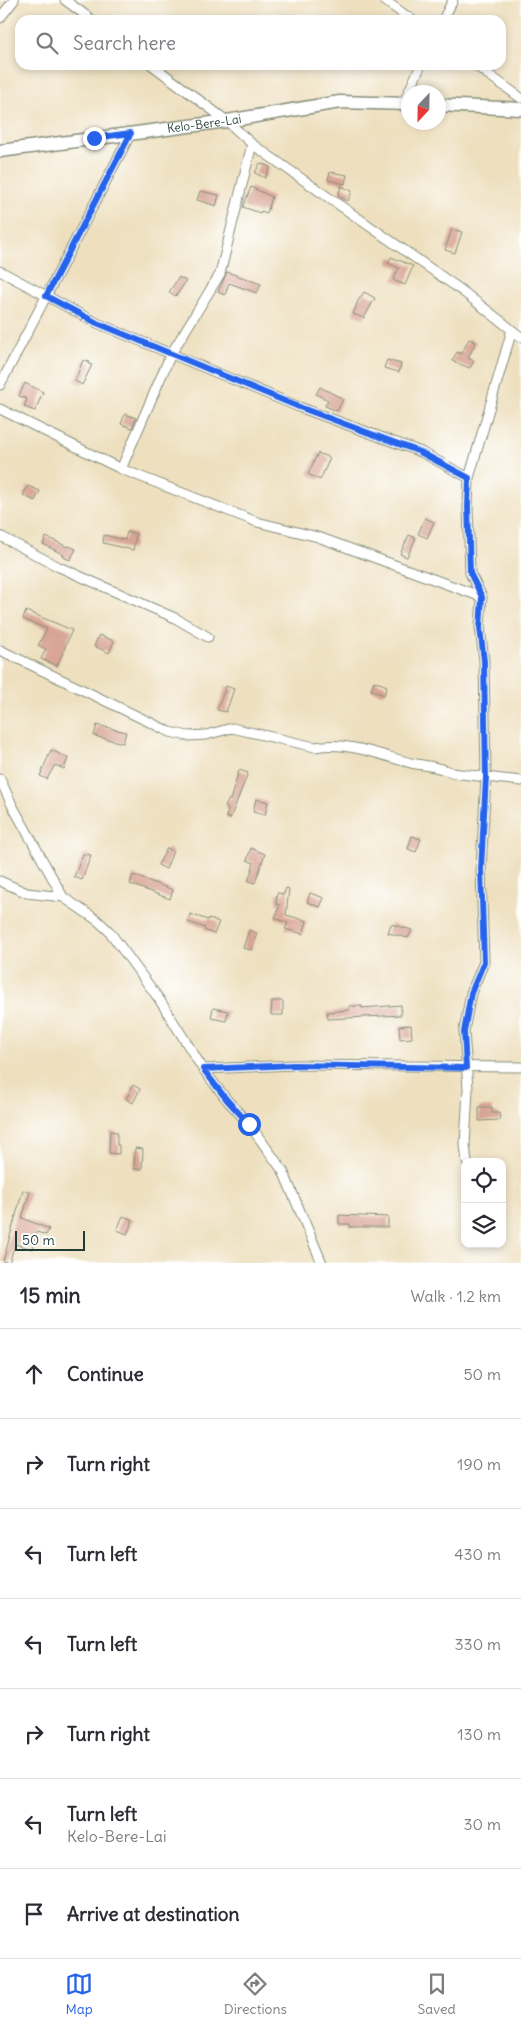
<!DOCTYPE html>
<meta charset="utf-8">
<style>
body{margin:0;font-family:Delius,sans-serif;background:#f2f2f3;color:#2b2b33}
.controls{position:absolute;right:15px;bottom:15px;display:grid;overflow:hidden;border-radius:10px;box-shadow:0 2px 8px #0003}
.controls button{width:45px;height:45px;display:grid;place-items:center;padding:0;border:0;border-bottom:1px solid #e1e1e2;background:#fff;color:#2b2b33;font:25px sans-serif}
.compass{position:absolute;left:401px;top:85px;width:45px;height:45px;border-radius:50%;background:#fff;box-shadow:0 2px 8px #0003;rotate:202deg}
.scale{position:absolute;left:15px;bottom:12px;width:70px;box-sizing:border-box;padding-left:5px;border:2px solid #1f3d34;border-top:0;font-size:14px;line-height:18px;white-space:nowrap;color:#1f3d34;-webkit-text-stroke:4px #fff;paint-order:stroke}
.stop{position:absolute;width:15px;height:15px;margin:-11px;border:4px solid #2563eb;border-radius:50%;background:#fff}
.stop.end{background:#2563eb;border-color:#fff;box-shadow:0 1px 5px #0008}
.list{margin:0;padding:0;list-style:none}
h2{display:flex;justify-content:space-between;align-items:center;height:65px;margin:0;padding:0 20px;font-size:21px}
h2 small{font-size:16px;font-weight:400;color:#7c7c81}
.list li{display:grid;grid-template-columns:32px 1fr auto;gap:15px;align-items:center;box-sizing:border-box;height:90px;padding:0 20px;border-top:1px solid #e1e1e2}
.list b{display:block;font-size:19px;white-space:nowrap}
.list p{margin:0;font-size:16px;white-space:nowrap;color:#7c7c81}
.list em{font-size:16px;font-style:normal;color:#7c7c81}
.icon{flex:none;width:28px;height:28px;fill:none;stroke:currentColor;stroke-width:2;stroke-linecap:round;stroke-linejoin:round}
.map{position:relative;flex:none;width:521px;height:1263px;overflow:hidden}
.search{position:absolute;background:#fff;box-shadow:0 2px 8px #0003;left:15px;right:15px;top:15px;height:55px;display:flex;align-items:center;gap:12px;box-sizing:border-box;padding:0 18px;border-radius:15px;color:#7c7c81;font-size:19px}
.sheet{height:695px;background:#fff}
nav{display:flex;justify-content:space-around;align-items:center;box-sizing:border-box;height:70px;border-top:1px solid #e1e1e2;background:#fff;font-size:14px;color:#7c7c81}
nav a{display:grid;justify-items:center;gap:2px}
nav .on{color:#2563eb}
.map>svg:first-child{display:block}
.building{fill:#d8a495}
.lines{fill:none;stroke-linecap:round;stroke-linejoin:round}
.street-casing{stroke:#868e7a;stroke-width:11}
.secondary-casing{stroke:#868e7a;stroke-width:15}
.street{stroke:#fff;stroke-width:9}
.secondary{stroke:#fff;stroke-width:12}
.route{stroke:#2563eb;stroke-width:6}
.labels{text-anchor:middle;stroke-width:5;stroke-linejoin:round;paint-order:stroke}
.street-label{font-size:12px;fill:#1f3d34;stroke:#fff}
</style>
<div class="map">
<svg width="521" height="1263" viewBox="0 0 521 1263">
<rect width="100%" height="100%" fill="#fff"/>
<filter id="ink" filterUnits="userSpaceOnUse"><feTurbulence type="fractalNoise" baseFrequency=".02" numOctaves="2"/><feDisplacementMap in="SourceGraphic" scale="10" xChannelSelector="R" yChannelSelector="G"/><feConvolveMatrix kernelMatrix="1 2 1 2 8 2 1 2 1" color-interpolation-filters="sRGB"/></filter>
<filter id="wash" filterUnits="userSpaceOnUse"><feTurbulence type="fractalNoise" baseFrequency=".0096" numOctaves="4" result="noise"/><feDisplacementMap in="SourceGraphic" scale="20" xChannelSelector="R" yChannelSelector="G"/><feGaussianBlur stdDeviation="1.12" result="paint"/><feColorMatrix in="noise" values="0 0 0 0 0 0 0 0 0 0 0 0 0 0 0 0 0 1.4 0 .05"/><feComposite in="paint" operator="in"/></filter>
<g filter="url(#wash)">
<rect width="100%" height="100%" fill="#eee0bf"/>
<g id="blocks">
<path class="building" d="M 260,163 L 270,167 L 265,178 L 255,173 Z
M 330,172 L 347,175 L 345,184 L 328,180 Z
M 341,186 L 352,191 L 348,201 L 338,196 Z
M 251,187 L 272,197 L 267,213 L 261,211 L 260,213 L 243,207 Z
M 200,191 L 219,195 L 216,206 L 197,200 Z
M 452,229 L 462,232 L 455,253 L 445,250 Z
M 391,257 L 413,266 L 405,285 L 393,280 L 399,268 L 388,263 Z
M 227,272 L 261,284 L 257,293 L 229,283 L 225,295 L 218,292 Z
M 179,277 L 186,281 L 176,296 L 169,292 Z
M 364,292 L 375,298 L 364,318 L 353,314 L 358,301 Z
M 469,339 L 476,342 L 468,358 L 474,361 L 470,368 L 452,361 L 457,352 L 461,354 Z
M 83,360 L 90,362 L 89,364 L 92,365 L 82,385 L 75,381 Z
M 387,360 L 401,364 L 399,372 L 384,368 Z
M 25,383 L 43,392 L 35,411 L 24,407 L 27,399 L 19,396 Z
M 320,387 L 343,399 L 337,411 L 325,406 L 328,400 L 316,394 Z
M 125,414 L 136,418 L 132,428 L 121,424 Z
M 318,453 L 330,458 L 320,480 L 308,474 Z
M 28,486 L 40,491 L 35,501 L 23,495 Z
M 425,518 L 434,522 L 427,538 L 418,534 Z
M 127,532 L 136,534 L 133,550 L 103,543 L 104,535 L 125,540 Z
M 409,535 L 416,538 L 407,557 L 400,554 Z
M 46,537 L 68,547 L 69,546 L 76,549 L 70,560 L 63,557 L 64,555 L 43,544 Z
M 26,611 L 72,630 L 57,666 L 41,659 L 46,649 L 38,645 L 47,629 L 23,619 Z
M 99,635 L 114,641 L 109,653 L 94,646 Z
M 374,681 L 387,686 L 384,695 L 371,690 Z
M 226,686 L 234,689 L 226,712 L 217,710 Z
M 97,725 L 126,732 L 123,743 L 94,736 Z
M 51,750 L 68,758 L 64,769 L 55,765 L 47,779 L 40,776 Z
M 239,770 L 248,773 L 230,819 L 226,817 L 228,809 L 225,807 L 229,799 L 230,800 Z
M 256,799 L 268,802 L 265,815 L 253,812 Z
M 412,836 L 421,839 L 416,852 L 408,849 Z
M 167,848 L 173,851 L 166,869 L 158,865 Z
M 251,848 L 265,854 L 255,883 L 248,881 L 254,863 L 247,860 Z
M 83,854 L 91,855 L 82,880 L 74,877 Z
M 133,875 L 173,890 L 170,899 L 130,884 Z
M 286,888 L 289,889 L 286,915 L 307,921 L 303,934 L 285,929 L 288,923 L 275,918 L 280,905 L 276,904 L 277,893 L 284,894 Z
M 310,893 L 324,898 L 320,907 L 307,902 Z
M 190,914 L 208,920 L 209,918 L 219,922 L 214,934 L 204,930 L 205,928 L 188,922 Z
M 391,924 L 412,930 L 408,938 L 388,933 Z
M 249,930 L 257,933 L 251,950 L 243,948 Z
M 272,1001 L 283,1001 L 283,1015 L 271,1015 Z
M 401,1005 L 401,1015 L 328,1019 L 327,1012 L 349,1010 L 349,1006 L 362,1006 L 362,1008 Z
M 213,1008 L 228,1011 L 226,1021 L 211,1018 Z
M 411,1025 L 412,1038 L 400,1039 L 399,1026 Z
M 133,1085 L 140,1089 L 133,1103 L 126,1099 Z
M 479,1107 L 492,1107 L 492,1113 L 499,1113 L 500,1120 L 479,1121 Z
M 110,1131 L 117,1132 L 117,1145 L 119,1145 L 119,1154 L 109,1153 Z
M 135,1148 L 143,1149 L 142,1169 L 134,1169 Z
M 23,1190 L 30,1192 L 22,1218 L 49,1229 L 46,1235 L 37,1232 L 33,1249 L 15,1244 L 9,1263 L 3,1261 Z
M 339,1215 L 388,1217 L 388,1227 L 350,1227 L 350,1224 L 339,1224 Z
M 123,1216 L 133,1220 L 127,1234 L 117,1230 Z"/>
</g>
</g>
<g filter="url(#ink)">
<use href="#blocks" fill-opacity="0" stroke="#868e7a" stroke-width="1"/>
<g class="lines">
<g class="street-casing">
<path id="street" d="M 65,0 L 92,20
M 384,0 L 412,20
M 0,18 L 14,0
M 443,20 L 453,0
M 152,65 L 227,121 L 252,144 L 461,290 L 521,337
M 475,65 L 521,98
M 403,104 L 421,65
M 0,271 L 97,323 L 299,407 L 421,452 L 469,478
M 0,385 L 131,133
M 0,409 L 121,469 L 257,522 L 318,537 L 482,597
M 121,469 L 171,354 L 220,274 L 252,144
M 0,536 L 59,567 L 175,618 L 208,637
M 0,650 L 170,732 L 188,736 L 206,735 L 232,728 L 315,747 C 348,741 380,755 411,763 C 425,766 440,766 452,773 L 521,781
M 0,779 L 12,805 L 63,897 L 97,920 L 109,931 L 159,999 L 203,1069 L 227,1100 L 249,1124 L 283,1171 L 322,1263
M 0,881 L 27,893 L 63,897
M 203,1069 L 294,1065 L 521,1067
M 467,1162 L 465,1145 L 468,1089 L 464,1031 L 471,993 L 484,962 L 481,869 L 486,777 L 484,661 L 480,627 L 482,597 L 470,573 L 468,507 L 469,478 L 512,330"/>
</g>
<g class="secondary-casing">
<g id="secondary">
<path d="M 438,105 L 521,109"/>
<path id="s1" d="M 0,151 L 227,121 L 340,102 L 408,104"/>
</g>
</g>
<use href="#street" class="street"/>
<use href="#secondary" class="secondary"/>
</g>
</g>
<g class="lines" filter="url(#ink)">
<path class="route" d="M 94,138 L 131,133 L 46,296 L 97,323 L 299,407 L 420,452 L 469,478 L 468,506 L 470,573 L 482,597 L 480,628 L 484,661 L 486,777 L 481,869 L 484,962 L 471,993 L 464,1032 L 466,1068 L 294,1065 L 203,1069 L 227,1100 L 249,1124"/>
</g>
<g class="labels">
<g class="street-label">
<text dy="4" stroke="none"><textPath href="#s1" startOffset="206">Kelo-Bere-Lai</textPath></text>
</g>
</g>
</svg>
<div class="controls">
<button><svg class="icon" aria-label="locate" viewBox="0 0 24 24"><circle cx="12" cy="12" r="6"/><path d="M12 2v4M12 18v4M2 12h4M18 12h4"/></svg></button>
<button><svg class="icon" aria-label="layers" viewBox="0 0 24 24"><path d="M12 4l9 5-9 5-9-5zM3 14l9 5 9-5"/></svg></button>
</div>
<svg class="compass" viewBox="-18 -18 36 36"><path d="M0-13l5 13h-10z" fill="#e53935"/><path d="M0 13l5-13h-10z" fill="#7c7c81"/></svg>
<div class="scale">50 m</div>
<div class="stop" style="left:249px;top:1124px"></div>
<div class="stop end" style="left:94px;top:138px"></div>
<div class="search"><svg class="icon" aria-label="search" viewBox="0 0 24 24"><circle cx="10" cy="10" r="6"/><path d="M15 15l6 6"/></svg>Search here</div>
</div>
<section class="sheet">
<h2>15 min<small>Walk · 1.2 km</small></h2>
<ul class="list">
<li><svg class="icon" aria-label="ahead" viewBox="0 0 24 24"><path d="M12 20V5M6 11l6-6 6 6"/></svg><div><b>Continue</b></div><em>50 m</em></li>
<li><svg class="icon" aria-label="right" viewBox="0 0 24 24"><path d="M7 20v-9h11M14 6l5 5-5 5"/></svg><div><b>Turn right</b></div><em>190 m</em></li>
<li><svg class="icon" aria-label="left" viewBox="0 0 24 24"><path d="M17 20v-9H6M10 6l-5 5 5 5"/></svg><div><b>Turn left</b></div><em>430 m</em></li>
<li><svg class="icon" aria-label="left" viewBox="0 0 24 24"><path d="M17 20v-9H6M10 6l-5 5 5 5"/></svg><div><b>Turn left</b></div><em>330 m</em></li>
<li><svg class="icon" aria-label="right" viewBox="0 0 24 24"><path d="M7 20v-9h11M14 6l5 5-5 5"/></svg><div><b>Turn right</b></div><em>130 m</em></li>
<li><svg class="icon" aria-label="left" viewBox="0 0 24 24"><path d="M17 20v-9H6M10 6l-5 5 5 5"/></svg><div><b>Turn left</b><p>Kelo-Bere-Lai</p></div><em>30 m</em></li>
<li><svg class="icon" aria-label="arrive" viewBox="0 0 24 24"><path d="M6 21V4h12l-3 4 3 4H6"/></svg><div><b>Arrive at destination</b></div></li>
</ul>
</section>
<nav>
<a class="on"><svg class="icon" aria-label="map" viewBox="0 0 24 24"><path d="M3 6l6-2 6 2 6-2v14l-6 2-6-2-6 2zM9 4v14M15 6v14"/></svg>Map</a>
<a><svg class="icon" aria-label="directions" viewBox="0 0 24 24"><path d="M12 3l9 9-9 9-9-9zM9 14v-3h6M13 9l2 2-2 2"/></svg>Directions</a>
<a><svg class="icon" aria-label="saved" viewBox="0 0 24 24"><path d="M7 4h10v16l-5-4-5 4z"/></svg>Saved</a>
</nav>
